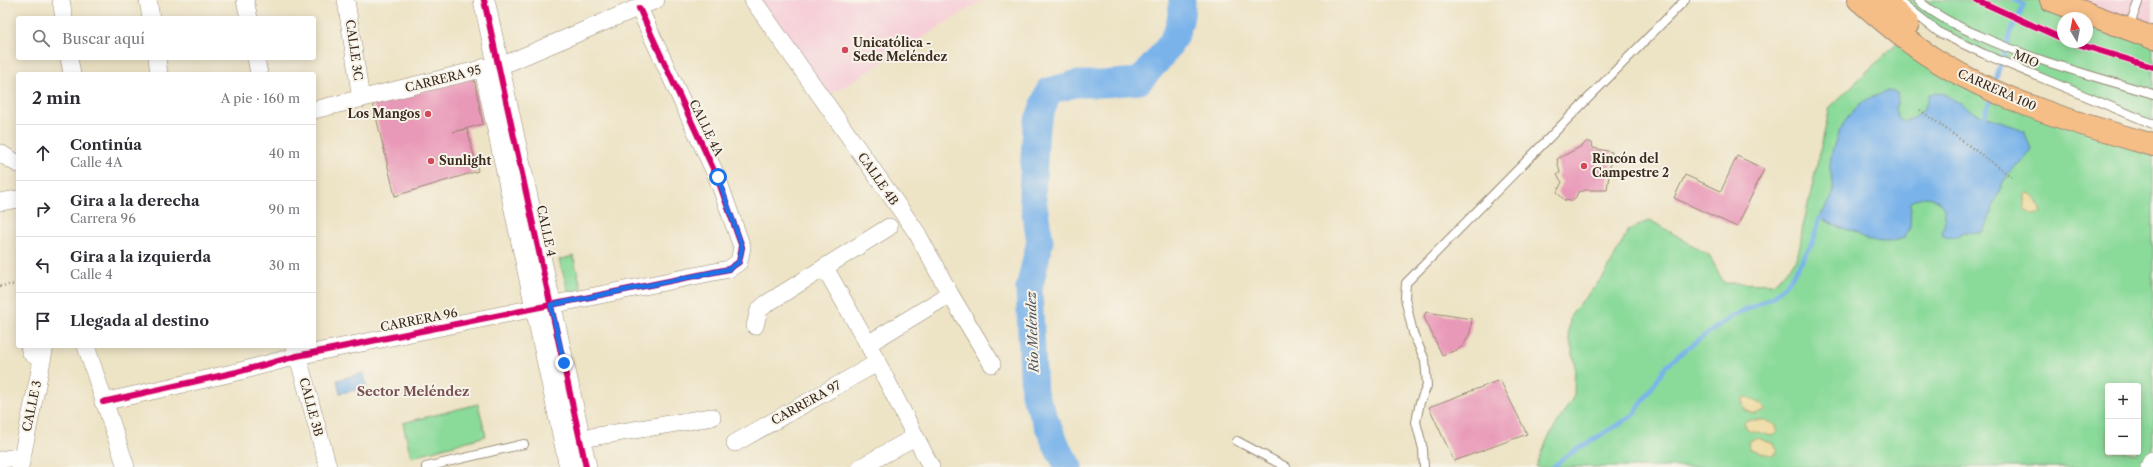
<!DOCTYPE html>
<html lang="es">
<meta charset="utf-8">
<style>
body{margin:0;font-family:"Libre Caslon Text",serif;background:#f2f2f3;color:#2b2b33}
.controls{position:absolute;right:12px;bottom:12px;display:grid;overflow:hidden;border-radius:4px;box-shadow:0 2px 10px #0003}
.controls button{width:36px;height:36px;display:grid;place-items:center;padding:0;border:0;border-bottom:1px solid #e1e1e2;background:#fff;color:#2b2b33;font:20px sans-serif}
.compass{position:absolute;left:2057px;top:12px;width:36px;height:36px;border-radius:50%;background:#fff;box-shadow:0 2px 10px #0003;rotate:350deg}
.stop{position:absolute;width:12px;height:12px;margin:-9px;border:3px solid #1a73e8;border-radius:50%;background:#fff}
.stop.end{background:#1a73e8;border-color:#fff;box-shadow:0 1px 4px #0008}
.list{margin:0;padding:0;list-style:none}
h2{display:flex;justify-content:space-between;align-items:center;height:52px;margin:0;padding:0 16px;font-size:17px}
h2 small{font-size:13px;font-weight:400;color:#7c7c81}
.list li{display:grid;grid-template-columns:26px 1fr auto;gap:12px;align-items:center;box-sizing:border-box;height:56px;padding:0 16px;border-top:1px solid #e1e1e2}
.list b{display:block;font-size:15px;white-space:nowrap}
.list p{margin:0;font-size:13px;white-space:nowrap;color:#7c7c81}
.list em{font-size:13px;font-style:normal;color:#7c7c81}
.icon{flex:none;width:22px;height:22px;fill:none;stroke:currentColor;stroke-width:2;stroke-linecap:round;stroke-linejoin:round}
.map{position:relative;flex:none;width:2153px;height:467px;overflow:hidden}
.search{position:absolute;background:#fff;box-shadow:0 2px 10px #0003;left:16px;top:16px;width:300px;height:44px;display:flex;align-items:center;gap:10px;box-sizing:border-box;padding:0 14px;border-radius:4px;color:#7c7c81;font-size:15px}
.panel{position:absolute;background:#fff;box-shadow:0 2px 10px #0003;left:16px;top:72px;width:300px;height:276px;border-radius:4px}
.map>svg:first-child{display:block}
.built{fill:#f6cfd8}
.green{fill:#8ada9a;stroke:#62825c;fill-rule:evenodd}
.sand{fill:#eeda9e;stroke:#94825e}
.water{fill:#79b3ea;stroke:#5a6e84}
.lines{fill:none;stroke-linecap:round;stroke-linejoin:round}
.stream{stroke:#79b3ea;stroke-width:4.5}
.river{stroke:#79b3ea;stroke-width:27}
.building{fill:#e999b8}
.service-casing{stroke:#948672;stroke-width:10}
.minor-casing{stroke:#948672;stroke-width:18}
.tertiary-casing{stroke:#948672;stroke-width:22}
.primary-casing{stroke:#948672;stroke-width:24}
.path{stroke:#948672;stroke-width:2.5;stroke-dasharray:1 3;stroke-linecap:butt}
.service{stroke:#fff;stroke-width:8}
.minor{stroke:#fff;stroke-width:17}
.tertiary{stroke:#fff;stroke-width:21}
.primary{stroke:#f6be87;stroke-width:22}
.cycleway-casing{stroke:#f7f3e8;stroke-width:8}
.cycleway{stroke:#d6006c;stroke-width:6}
.route{stroke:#1a73e8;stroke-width:5}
.poi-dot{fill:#d1495b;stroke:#f7f3e8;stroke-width:1.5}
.labels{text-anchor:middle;stroke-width:4;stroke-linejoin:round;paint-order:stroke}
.poi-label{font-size:12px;font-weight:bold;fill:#3b2a1e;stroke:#f7f3e8;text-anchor:start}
.street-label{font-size:12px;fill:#3b2a1e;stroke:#f7f3e8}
.water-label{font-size:13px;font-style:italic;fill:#4e535b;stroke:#f7f3e8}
.neighbourhood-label{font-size:13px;font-weight:bold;fill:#785154;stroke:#f7f3e8}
</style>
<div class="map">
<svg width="2153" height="467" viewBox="0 0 2153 467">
<rect width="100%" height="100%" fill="#f7f3e8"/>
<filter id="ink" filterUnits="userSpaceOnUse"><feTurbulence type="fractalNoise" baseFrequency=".025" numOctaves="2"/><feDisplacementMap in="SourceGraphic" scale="8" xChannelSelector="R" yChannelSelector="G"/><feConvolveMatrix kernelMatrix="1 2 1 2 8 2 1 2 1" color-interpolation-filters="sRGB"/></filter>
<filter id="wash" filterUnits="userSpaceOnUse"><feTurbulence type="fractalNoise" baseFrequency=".012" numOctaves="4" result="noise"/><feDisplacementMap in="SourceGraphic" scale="16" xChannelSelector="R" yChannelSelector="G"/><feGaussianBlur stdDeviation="0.9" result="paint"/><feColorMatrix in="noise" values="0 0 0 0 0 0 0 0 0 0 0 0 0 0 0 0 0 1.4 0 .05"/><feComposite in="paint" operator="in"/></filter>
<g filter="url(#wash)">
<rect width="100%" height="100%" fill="#ede3c5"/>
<path class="built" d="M 753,0 L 983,0 L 822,100 Z
M 2051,0 L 2153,0 L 2153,38 Z"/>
<path class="green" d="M 1898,0 L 2051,0 L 2153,38 L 2153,124 L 1940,33 ZM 2063,18 L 2087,18 L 2087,42 L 2063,42 Z
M 1902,38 L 1928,56 L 2153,145 L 2153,462 L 2151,467 L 1536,467 L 1548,438 L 1574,396 L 1575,363 L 1568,332 L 1571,314 L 1606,273 L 1628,231 L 1650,220 L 1709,255 L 1724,283 L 1773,284 C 1794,264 1799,261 1802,231 L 1830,107 ZM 2108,386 L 2138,386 L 2138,452 L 2108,452 Z
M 573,256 L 582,290 L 569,293 L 559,260 Z
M 478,404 L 486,436 L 411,457 L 403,423 Z"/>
<path class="sand" d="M 2027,193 C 2035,195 2040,204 2042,212 L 2033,214 L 2024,209 L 2024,194 Z
M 1746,397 L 1763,405 L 1765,409 L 1764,412 L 1753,414 L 1744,409 L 1742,399 Z
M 1748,420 L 1765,420 L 1774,424 L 1777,432 L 1772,436 L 1747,429 L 1744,422 Z
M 1758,438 L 1774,444 L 1778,450 L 1773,456 L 1750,449 L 1748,441 Z"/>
<path class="water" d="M 1889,91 L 1897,93 L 1898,100 L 1895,109 L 1898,117 L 1904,121 C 1921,117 1925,110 1929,94 L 1936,93 L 1945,94 L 1973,112 L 2009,124 L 2024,132 L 2031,149 C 2026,162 2013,166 2006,177 C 1997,192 1991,214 1985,230 L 1980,233 L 1963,232 L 1957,236 L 1948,238 L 1942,235 C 1945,219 1950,204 1932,198 C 1923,196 1919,197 1911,202 L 1910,227 L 1905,238 L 1887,242 L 1869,241 L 1853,231 L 1841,228 L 1820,218 C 1823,209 1831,203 1833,193 C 1835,184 1830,175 1830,166 C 1833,132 1854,97 1889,91 Z
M 364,373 L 367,388 L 340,393 L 337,380 Z"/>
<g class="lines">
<path class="stream" d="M 1994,85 L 2011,32 L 2024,5 L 2015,0
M 1983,122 L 1991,96
M 1553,467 L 1566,456 L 1634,415 L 1666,366 L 1685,350 L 1729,318 L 1773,297 L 1790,280 L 1813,242 L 1820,218 L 1825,216"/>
<path class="river" d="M 1069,467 L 1058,449 L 1034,394 L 1029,289 L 1040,241 L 1032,194 L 1036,126 L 1049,91 L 1075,84 L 1102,84 L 1139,81 C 1163,55 1183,37 1182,0"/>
</g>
<g id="blocks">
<path class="building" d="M 474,78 L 483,124 L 453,132 L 467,129 L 478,171 L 395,196 L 373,104 Z
M 1587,141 L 1592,143 L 1593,148 L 1612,152 L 1607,190 L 1586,190 L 1578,192 L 1576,197 L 1571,201 L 1564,200 L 1557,192 L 1562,182 L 1557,175 L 1560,173 L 1557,159 L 1582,146 Z
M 1737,156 L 1764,169 L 1737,227 L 1674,198 L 1685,175 L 1721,191 Z
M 1426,312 L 1472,319 L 1470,333 L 1463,346 L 1457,350 L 1442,355 L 1424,317 Z
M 1500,380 L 1527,434 L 1454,461 L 1429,407 Z"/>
</g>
</g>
<g filter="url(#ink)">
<use href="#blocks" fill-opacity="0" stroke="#948672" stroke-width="1"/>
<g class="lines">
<g class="service-casing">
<path id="service" d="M 1918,0 C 1935,15 1956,26 1978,35 C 2034,61 2094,76 2153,94
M 1903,4 L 1940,33 L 1984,54 L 2153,124
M 2129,27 L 2139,0
M 1237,441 L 1286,467
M 426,467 L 524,444
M 1424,467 L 1423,449 L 1416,422 L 1420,402 L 1427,386 L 1425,360 L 1413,333 L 1405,298 L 1406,283 L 1685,0"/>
</g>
<g class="minor-casing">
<path id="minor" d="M 61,0 L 64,18
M 148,0 L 151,18
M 245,0 L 249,18
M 346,0 L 361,99
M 753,0 L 917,233 L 950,294 L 992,364
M 69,58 L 72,74
M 157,58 L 159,74
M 256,58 L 259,74
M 314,110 L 510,62 L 656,0
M 0,153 L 18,164
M 0,202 L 18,199
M 825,268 L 868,344 L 931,467
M 755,326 L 759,310 L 766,304 L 889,227
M 868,344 L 950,294
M 29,346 L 31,353 L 41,360
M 86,346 L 126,467
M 295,346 L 328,467
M 103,402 L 237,372 L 297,356 L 729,269 L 739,262 L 742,247 L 717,177 L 639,8
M 568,441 L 712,417
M 735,443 L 877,363
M 0,460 L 21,456
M 20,467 L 45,346
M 861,467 L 915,437"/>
</g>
<g class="tertiary-casing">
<path id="tertiary" d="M 484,0 L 586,467
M 485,69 L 570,467
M 2151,467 L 2153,462"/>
</g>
<g class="primary-casing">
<path id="primary" d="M 1859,0 C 1881,19 1903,39 1928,55 C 1996,100 2075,123 2153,145
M 1883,0 L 1908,24
M 2051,0 L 2153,38"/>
</g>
<path class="path" d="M 1920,110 L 2012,177
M 0,286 L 18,284"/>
<use href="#service" class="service"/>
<use href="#minor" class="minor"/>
<use href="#tertiary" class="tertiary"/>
<use href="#primary" class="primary"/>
<g class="cycleway-casing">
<path id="cycleway" d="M 484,0 L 586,467
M 1977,0 L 2063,39
M 2071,42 L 2153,67
M 103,402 L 237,372 L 297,356 L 729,269 L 739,262 L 742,247 L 717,177 L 639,8"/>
</g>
<use href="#cycleway" class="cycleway"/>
</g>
</g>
<g class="lines" filter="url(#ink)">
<path class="route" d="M 564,363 L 551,305 L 729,269 L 739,262 L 742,247 L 718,177"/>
</g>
<g class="poi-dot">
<circle cx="845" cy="50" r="4"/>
<circle cx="428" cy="114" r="4"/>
<circle cx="431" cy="161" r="4"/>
<circle cx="1584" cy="166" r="4"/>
</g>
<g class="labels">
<g class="poi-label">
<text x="853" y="47">Unicatólica -<tspan x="853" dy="14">Sede Meléndez</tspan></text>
<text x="420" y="118" text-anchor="end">Los Mangos</text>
<text x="1592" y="163">Rincón del<tspan x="1592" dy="14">Campestre 2</tspan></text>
<text x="439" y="165">Sunlight</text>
</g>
<g class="street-label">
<text transform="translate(354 50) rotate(82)" y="4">CALLE 3C</text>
<text transform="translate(2026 59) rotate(23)" y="4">MIO</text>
<text transform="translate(443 79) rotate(-14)" y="4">CARRERA 95</text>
<text transform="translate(1997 90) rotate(24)" y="4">CARRERA 100</text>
<text transform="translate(706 128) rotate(64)" y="4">CALLE 4A</text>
<text transform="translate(878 179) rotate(55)" y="4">CALLE 4B</text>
<text transform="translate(546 231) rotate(78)" y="4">CALLE 4</text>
<text transform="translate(419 320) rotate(-11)" y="4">CARRERA 96</text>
<text transform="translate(806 403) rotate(-29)" y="4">CARRERA 97</text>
<text transform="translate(32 406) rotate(-78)" y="4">CALLE 3</text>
<text transform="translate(311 407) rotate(75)" y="4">CALLE 3B</text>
</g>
<g class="water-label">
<text transform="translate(1032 332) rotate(-92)" y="5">Río Meléndez</text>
</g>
<g class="neighbourhood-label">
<text x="413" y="396">Sector Meléndez</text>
</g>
</g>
</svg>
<div class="controls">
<button>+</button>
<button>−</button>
</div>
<svg class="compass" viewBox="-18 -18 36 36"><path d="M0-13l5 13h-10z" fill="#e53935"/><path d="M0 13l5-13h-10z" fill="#7c7c81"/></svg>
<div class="stop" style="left:718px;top:177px"></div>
<div class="stop end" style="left:564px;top:363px"></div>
<div class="search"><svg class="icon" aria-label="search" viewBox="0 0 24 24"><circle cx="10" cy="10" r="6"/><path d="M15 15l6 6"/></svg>Buscar aquí</div>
<section class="panel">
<h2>2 min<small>A pie · 160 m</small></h2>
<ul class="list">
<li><svg class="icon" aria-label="ahead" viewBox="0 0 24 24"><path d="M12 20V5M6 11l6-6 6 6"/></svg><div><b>Continúa</b><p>Calle 4A</p></div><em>40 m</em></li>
<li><svg class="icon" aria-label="right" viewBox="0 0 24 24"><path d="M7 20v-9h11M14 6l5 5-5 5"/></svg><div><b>Gira a la derecha</b><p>Carrera 96</p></div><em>90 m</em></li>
<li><svg class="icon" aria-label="left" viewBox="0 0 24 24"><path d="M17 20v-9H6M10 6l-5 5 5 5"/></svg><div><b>Gira a la izquierda</b><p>Calle 4</p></div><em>30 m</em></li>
<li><svg class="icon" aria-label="arrive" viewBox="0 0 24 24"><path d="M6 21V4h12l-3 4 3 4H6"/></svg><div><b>Llegada al destino</b></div></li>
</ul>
</section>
</div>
